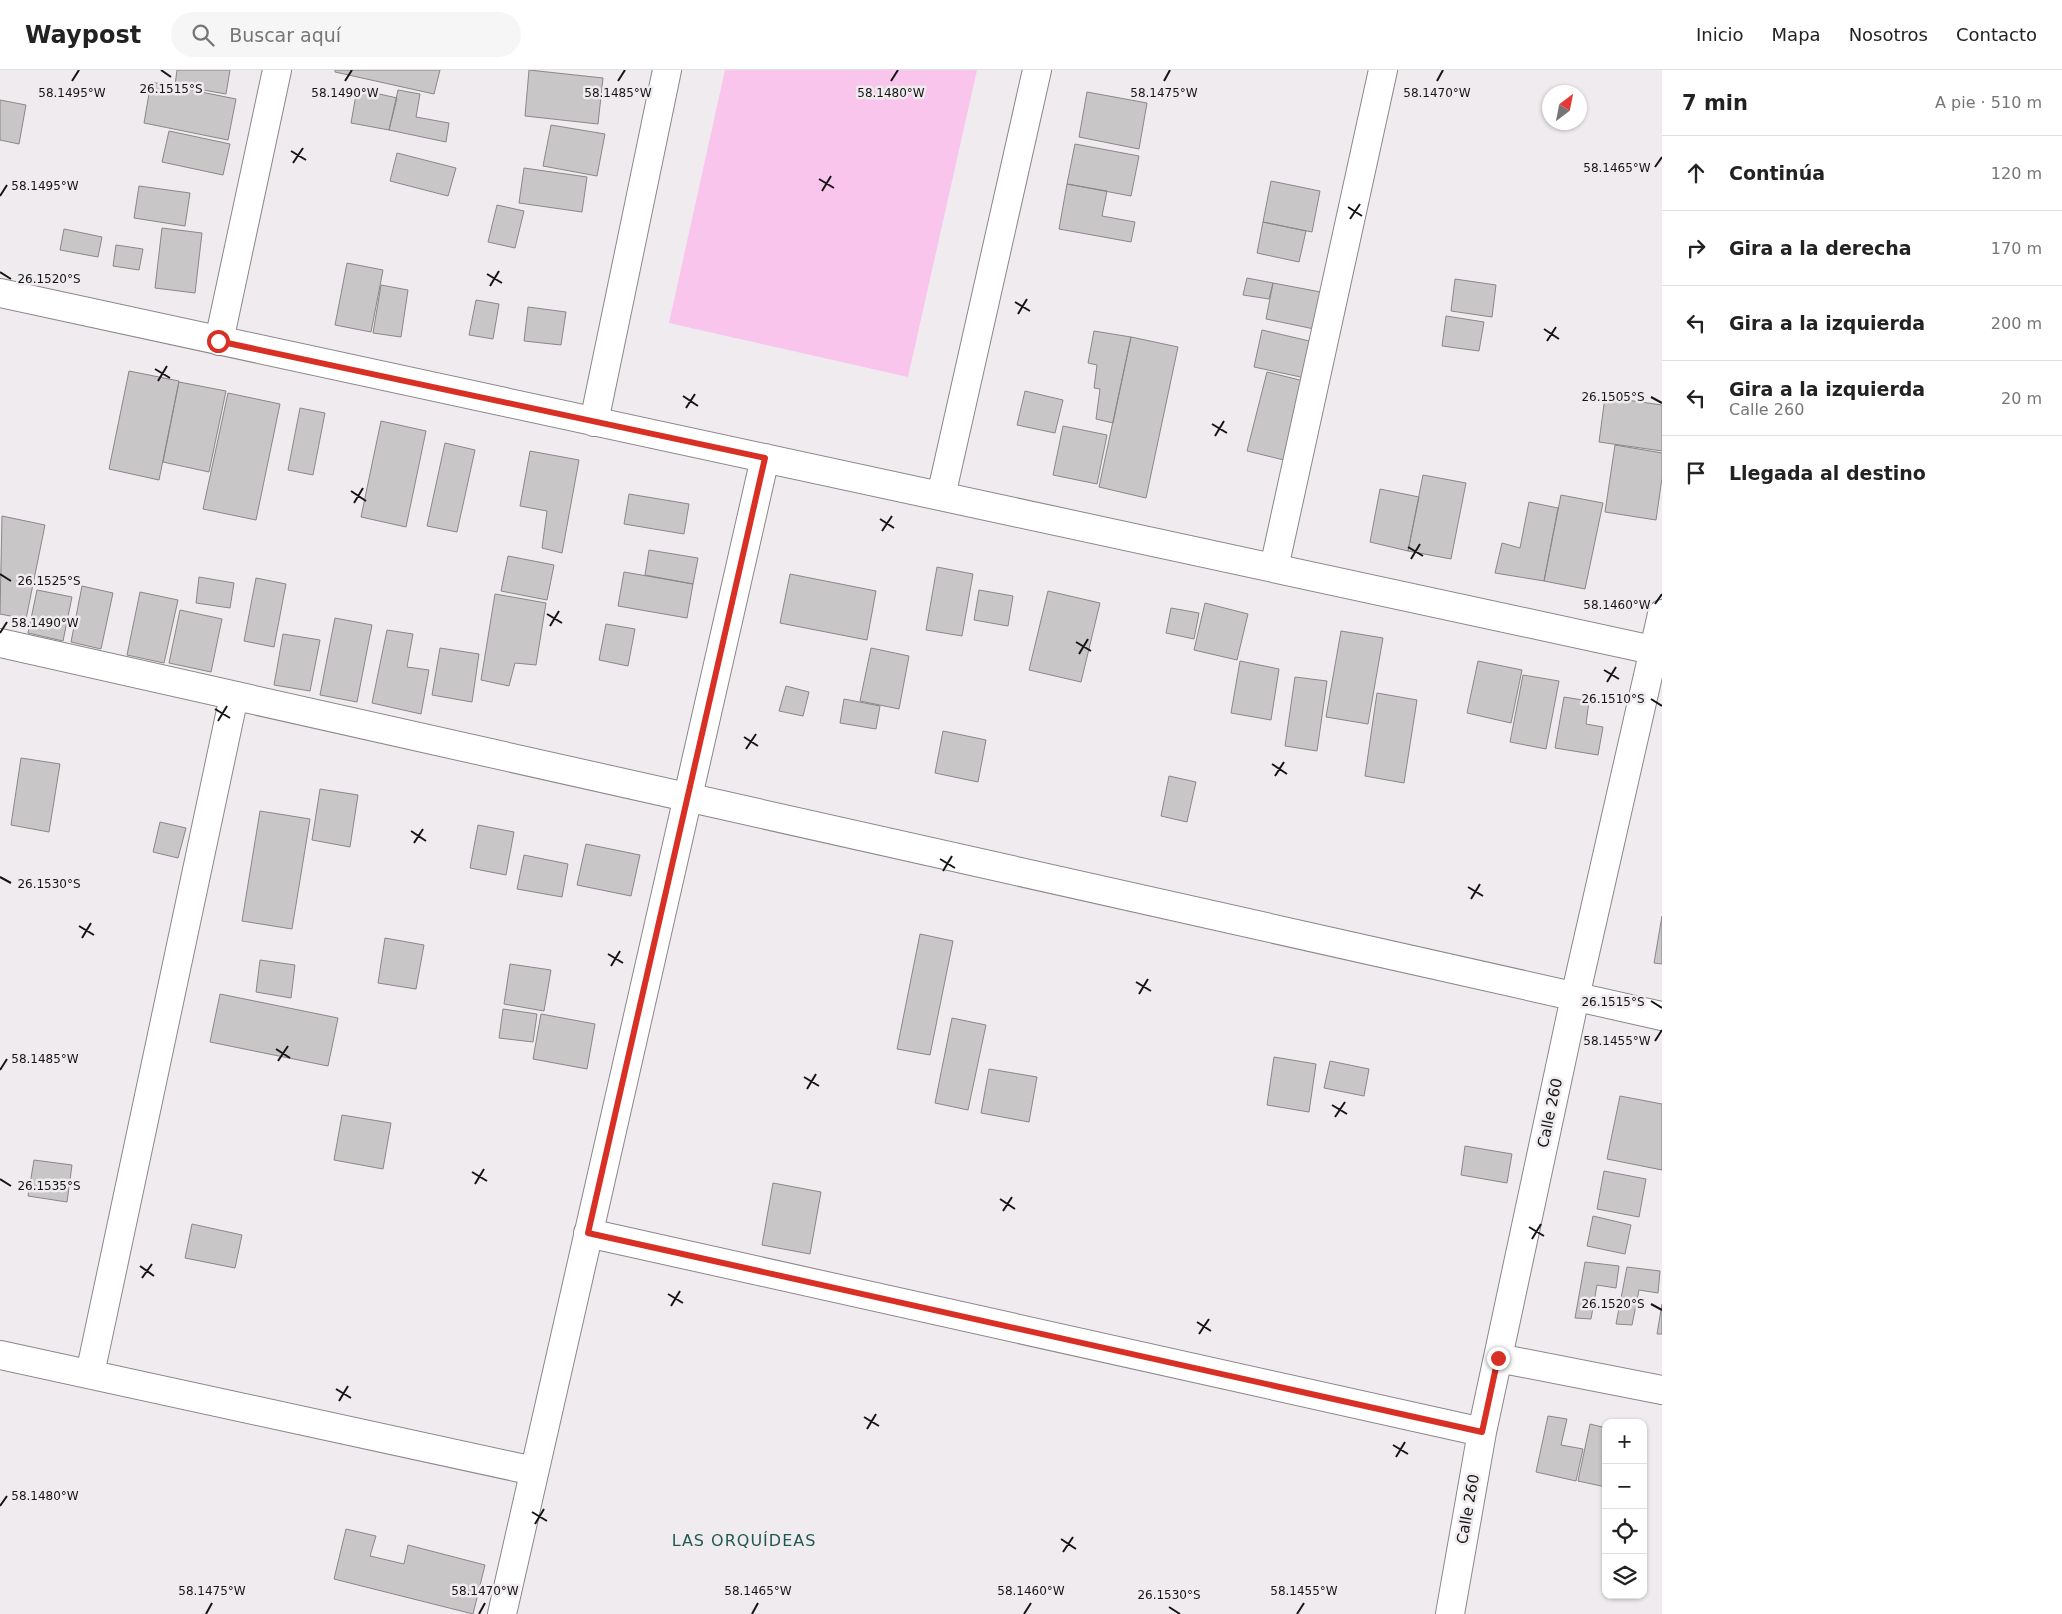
<!DOCTYPE html>
<html lang="es">
<meta charset="utf-8">
<style>
body{margin:0;font-family:"DejaVu Sans",sans-serif;background:#f6f6f6;color:#222}
.controls{position:absolute;right:15px;bottom:15px;display:grid;overflow:hidden;border-radius:10px;box-shadow:0 1px 4px #0004}
.controls button{width:45px;height:45px;display:grid;place-items:center;padding:0;border:0;border-bottom:1px solid #e0e0e0;background:#fff;color:#222;font:25px sans-serif}
.compass{position:absolute;left:1542px;top:15px;width:45px;height:45px;border-radius:50%;background:#fff;box-shadow:0 1px 4px #0004;rotate:32deg}
.stop{position:absolute;width:15px;height:15px;margin:-11px;border:4px solid #d93025;border-radius:50%;background:#fff}
.stop.end{background:#d93025;border-color:#fff;box-shadow:0 1px 5px #0008}
.list{margin:0;padding:0;list-style:none}
h2{display:flex;justify-content:space-between;align-items:center;height:65px;margin:0;padding:0 20px;font-size:21px}
h2 small{font-size:16px;font-weight:400;color:#767676}
.list li{display:grid;grid-template-columns:32px 1fr auto;gap:15px;align-items:center;box-sizing:border-box;height:75px;padding:0 20px;border-top:1px solid #e0e0e0}
.list b{display:block;font-size:19px;white-space:nowrap}
.list p{margin:0;font-size:16px;white-space:nowrap;color:#767676}
.list em{font-size:16px;font-style:normal;color:#767676}
.icon{flex:none;width:28px;height:28px;fill:none;stroke:currentColor;stroke-width:2;stroke-linecap:round;stroke-linejoin:round}
.map{position:relative;flex:none;width:1662px;height:1544px;overflow:hidden}
header{display:flex;align-items:center;gap:30px;box-sizing:border-box;height:70px;padding:0 25px;background:#fff;border-bottom:1px solid #e0e0e0}
header strong{font-size:24px}
nav{display:flex;gap:28px;margin-inline-start:auto;font-size:18px}
.search{width:350px;height:45px;background:#f6f6f6;display:flex;align-items:center;gap:12px;box-sizing:border-box;padding:0 18px;border-radius:28px;color:#767676;font-size:19px}
main{display:flex}
aside{flex:1;background:#fff}
.map>svg:first-child{display:block}
.green{fill:#f9c5ec}
.building{fill:#c9c6c8;stroke:#8a8689}
.lines{fill:none;stroke-linecap:round;stroke-linejoin:round}
.street-casing{stroke:#8b878a;stroke-width:30}
.street{stroke:#fff;stroke-width:28}
.route{stroke:#d93025;stroke-width:6}
.ticks{fill:none;stroke:#161516;stroke-width:2}
.labels{text-anchor:middle;stroke-width:5;stroke-linejoin:round;paint-order:stroke}
.street-label{font-size:15px;fill:#161516;stroke:#efebee}
.neighbourhood-label{font-size:16px;letter-spacing:1px;fill:#1f5852;stroke:#efebee}
.ticks-label{font-size:12px;text-anchor:middle;fill:#161516;stroke:#efebee;stroke-width:5;stroke-linejoin:round;paint-order:stroke}
</style>
<header>
<strong>Waypost</strong>
<div class="search"><svg class="icon" aria-label="search" viewBox="0 0 24 24"><circle cx="10" cy="10" r="6"/><path d="M15 15l6 6"/></svg>Buscar aquí</div>
<nav><a>Inicio</a><a>Mapa</a><a>Nosotros</a><a>Contacto</a></nav>
</header>
<main>
<div class="map">
<svg width="1662" height="1544" viewBox="0 0 1662 1544">
<rect width="100%" height="100%" fill="#efebee"/>
<path class="green" d="M 725,0 L 977,0 L 908,307 L 669,253 Z"/>
<path class="building" d="M 177,0 L 230,0 L 226,24 L 175,15 Z
M 335,0 L 440,0 L 434,24 L 335,2 Z
M 529,0 L 603,8 L 598,54 L 525,46 Z
M 151,12 L 236,29 L 228,70 L 144,53 Z
M 357,19 L 397,28 L 389,60 L 351,53 Z
M 398,20 L 420,24 L 416,47 L 449,53 L 446,72 L 389,60 Z
M 1087,22 L 1147,33 L 1139,79 L 1079,67 Z
M 0,30 L 26,35 L 19,74 L 0,70 Z
M 551,55 L 605,64 L 597,106 L 543,96 Z
M 169,61 L 230,74 L 223,105 L 162,92 Z
M 1075,74 L 1139,86 L 1131,126 L 1067,114 Z
M 397,83 L 456,98 L 448,126 L 390,111 Z
M 524,98 L 587,107 L 582,142 L 519,133 Z
M 1271,111 L 1320,121 L 1312,162 L 1263,152 Z
M 1067,114 L 1107,121 L 1102,146 L 1135,152 L 1131,172 L 1059,159 Z
M 139,116 L 190,123 L 185,156 L 134,148 Z
M 497,135 L 524,141 L 515,178 L 488,172 Z
M 1263,152 L 1306,161 L 1299,192 L 1257,183 Z
M 162,158 L 202,163 L 195,223 L 155,218 Z
M 64,159 L 102,167 L 98,187 L 60,180 Z
M 116,175 L 143,179 L 139,200 L 113,196 Z
M 347,193 L 383,200 L 371,262 L 335,255 Z
M 1247,208 L 1273,213 L 1269,229 L 1243,225 Z
M 1455,209 L 1496,215 L 1492,247 L 1451,241 Z
M 1273,213 L 1326,223 L 1319,260 L 1266,249 Z
M 381,215 L 408,220 L 401,267 L 373,263 Z
M 476,230 L 499,234 L 493,269 L 469,265 Z
M 528,237 L 566,242 L 561,275 L 524,271 Z
M 1446,246 L 1484,252 L 1479,281 L 1442,276 Z
M 1262,260 L 1318,273 L 1310,309 L 1254,297 Z
M 1094,261 L 1131,267 L 1113,353 L 1096,349 L 1100,319 L 1094,318 L 1097,295 L 1088,293 Z
M 1131,267 L 1178,277 L 1146,428 L 1099,417 Z
M 129,301 L 179,311 L 159,410 L 109,399 Z
M 1267,302 L 1312,313 L 1292,392 L 1247,381 Z
M 179,312 L 226,321 L 209,402 L 163,392 Z
M 1025,321 L 1063,330 L 1055,363 L 1017,355 Z
M 228,323 L 280,334 L 256,450 L 203,439 Z
M 1605,327 L 1662,335 L 1662,381 L 1599,372 Z
M 300,338 L 325,343 L 313,405 L 288,400 Z
M 381,351 L 426,361 L 406,457 L 361,447 Z
M 1063,356 L 1107,365 L 1097,414 L 1053,405 Z
M 445,373 L 475,380 L 457,462 L 427,456 Z
M 1615,375 L 1662,383 L 1662,408 L 1656,450 L 1605,442 Z
M 530,381 L 579,390 L 562,483 L 542,478 L 547,441 L 520,436 Z
M 1423,405 L 1466,413 L 1451,489 L 1408,481 Z
M 1380,419 L 1419,427 L 1408,481 L 1370,472 Z
M 629,424 L 689,434 L 684,464 L 624,454 Z
M 1561,425 L 1603,433 L 1585,519 L 1544,511 Z
M 1529,432 L 1558,438 L 1544,511 L 1495,503 L 1502,473 L 1520,478 Z
M 2,446 L 45,455 L 26,549 L 0,544 Z
M 649,480 L 698,488 L 693,514 L 645,505 Z
M 508,486 L 554,495 L 547,530 L 501,521 Z
M 937,497 L 973,504 L 962,566 L 926,560 Z
M 624,502 L 693,514 L 687,548 L 618,536 Z
M 790,504 L 876,521 L 867,570 L 780,553 Z
M 199,507 L 234,513 L 230,538 L 196,533 Z
M 256,508 L 286,514 L 274,577 L 244,571 Z
M 82,516 L 113,523 L 101,579 L 71,572 Z
M 37,520 L 72,527 L 63,571 L 28,563 Z
M 979,520 L 1013,526 L 1008,556 L 974,550 Z
M 1048,521 L 1100,533 L 1081,612 L 1029,600 Z
M 140,522 L 178,530 L 164,593 L 127,585 Z
M 495,524 L 546,533 L 536,595 L 515,593 L 509,616 L 481,610 Z
M 1205,533 L 1248,544 L 1237,590 L 1194,580 Z
M 1171,538 L 1199,543 L 1194,569 L 1166,563 Z
M 180,540 L 222,549 L 211,602 L 169,593 Z
M 335,548 L 372,555 L 357,632 L 320,625 Z
M 606,554 L 635,559 L 628,596 L 599,590 Z
M 387,560 L 413,564 L 407,597 L 429,600 L 421,644 L 372,633 Z
M 1341,561 L 1383,568 L 1368,654 L 1326,647 Z
M 283,564 L 320,570 L 310,621 L 274,615 Z
M 440,578 L 479,584 L 472,632 L 432,625 Z
M 871,578 L 909,586 L 899,639 L 860,631 Z
M 1240,591 L 1279,599 L 1271,650 L 1231,643 Z
M 1478,591 L 1522,600 L 1511,653 L 1467,643 Z
M 1523,605 L 1559,611 L 1546,679 L 1510,672 Z
M 1295,607 L 1327,611 L 1317,681 L 1285,676 Z
M 786,616 L 809,622 L 803,646 L 779,641 Z
M 1377,623 L 1417,630 L 1404,713 L 1365,706 Z
M 1564,627 L 1589,631 L 1586,654 L 1603,657 L 1598,685 L 1555,678 Z
M 844,629 L 880,636 L 876,659 L 840,653 Z
M 943,661 L 986,670 L 978,712 L 935,703 Z
M 21,688 L 60,694 L 49,762 L 11,755 Z
M 1169,706 L 1196,712 L 1187,752 L 1161,746 Z
M 320,719 L 358,725 L 350,777 L 312,770 Z
M 260,741 L 310,749 L 292,859 L 242,851 Z
M 160,752 L 186,758 L 178,788 L 153,782 Z
M 478,755 L 514,762 L 506,805 L 470,798 Z
M 586,774 L 640,785 L 631,826 L 577,815 Z
M 524,785 L 568,794 L 562,827 L 517,819 Z
M 1662,846 L 1662,894 L 1654,893 Z
M 920,864 L 953,871 L 930,985 L 897,979 Z
M 385,868 L 424,875 L 416,919 L 378,913 Z
M 260,890 L 295,895 L 291,928 L 256,922 Z
M 510,894 L 551,900 L 544,941 L 504,934 Z
M 220,924 L 338,948 L 328,996 L 210,972 Z
M 503,939 L 537,944 L 533,972 L 499,968 Z
M 541,944 L 595,954 L 587,999 L 533,989 Z
M 952,948 L 986,955 L 968,1040 L 935,1033 Z
M 1274,987 L 1316,994 L 1309,1042 L 1267,1035 Z
M 1330,991 L 1369,999 L 1364,1026 L 1324,1018 Z
M 989,999 L 1037,1007 L 1029,1052 L 981,1043 Z
M 1620,1026 L 1662,1034 L 1662,1100 L 1607,1089 Z
M 342,1045 L 391,1053 L 383,1099 L 334,1090 Z
M 1465,1076 L 1512,1084 L 1507,1113 L 1461,1105 Z
M 34,1090 L 72,1095 L 67,1132 L 28,1126 Z
M 1604,1101 L 1646,1109 L 1639,1147 L 1597,1139 Z
M 773,1113 L 821,1122 L 810,1184 L 762,1175 Z
M 1593,1146 L 1631,1155 L 1625,1184 L 1587,1176 Z
M 192,1154 L 242,1165 L 235,1198 L 185,1188 Z
M 1585,1192 L 1619,1196 L 1616,1218 L 1597,1215 L 1591,1249 L 1575,1248 Z
M 1627,1197 L 1660,1201 L 1658,1223 L 1639,1220 L 1632,1255 L 1616,1254 Z
M 1662,1234 L 1662,1264 L 1657,1264 Z
M 1548,1346 L 1567,1349 L 1561,1375 L 1583,1379 L 1576,1411 L 1536,1402 Z
M 1590,1354 L 1606,1358 L 1603,1384 L 1606,1384 L 1606,1417 L 1578,1411 Z
M 346,1459 L 376,1466 L 370,1486 L 404,1494 L 408,1475 L 485,1495 L 473,1544 L 334,1509 Z"/>
<g class="lines">
<g class="street-casing">
<path id="street" d="M 0,223 L 1662,582
M 219,271 L 277,0
M 594,352 L 667,0
M 941,426 L 1037,0
M 1274,498 L 1383,0
M 0,573 L 1662,946
M 588,1163 L 1482,1362
M 0,1285 L 534,1401
M 1498,1288 L 1662,1320
M 90,1304 L 234,626
M 502,1544 L 765,388
M 1450,1544 L 1482,1362 L 1575,927 L 1662,544"/>
</g>
<use href="#street" class="street"/>
</g>
<g class="lines">
<path class="route" d="M 218,271 L 765,388 L 588,1163 L 1482,1362 L 1498,1288"/>
</g>
<path class="ticks" d="M 161,0 L 171,7M 72,11 L 79,0M 345,11 L 352,0M 618,11 L 625,0M 891,11 L 898,0M 1164,11 L 1170,0M 1437,11 L 1443,0M 291,81 L 306,90M 293,93 L 303,78M 1655,97 L 1662,87M 819,109 L 834,118M 822,121 L 831,106M 0,126 L 7,115M 1348,137 L 1362,146M 1350,149 L 1360,134M 0,202 L 11,209M 487,204 L 502,213M 490,216 L 499,201M 1015,232 L 1030,241M 1018,244 L 1027,229M 1544,259 L 1559,269M 1547,271 L 1556,257M 155,299 L 170,308M 158,311 L 167,296M 683,326 L 698,336M 1651,327 L 1662,333M 686,338 L 695,324M 1212,354 L 1227,363M 1215,366 L 1224,351M 351,421 L 366,431M 354,433 L 363,418M 880,449 L 894,458M 882,461 L 892,446M 1408,477 L 1423,486M 1411,489 L 1420,474M 0,504 L 11,511M 1655,534 L 1662,524M 547,544 L 562,553M 550,556 L 559,541M 0,563 L 7,552M 1076,572 L 1091,581M 1079,584 L 1088,569M 1604,600 L 1619,609M 1607,612 L 1616,597M 1651,629 L 1662,636M 215,639 L 230,648M 218,651 L 227,636M 744,667 L 758,676M 746,679 L 756,664M 1272,694 L 1287,704M 1275,706 L 1284,692M 411,761 L 426,771M 414,773 L 423,759M 940,789 L 955,798M 943,801 L 952,786M 0,807 L 11,813M 1468,817 L 1483,826M 1471,829 L 1480,814M 79,856 L 94,865M 82,868 L 91,853M 608,884 L 623,893M 611,896 L 620,881M 1136,912 L 1151,921M 1139,924 L 1148,909M 1651,931 L 1662,938M 1655,971 L 1662,960M 276,979 L 290,988M 278,991 L 288,976M 0,1000 L 7,989M 804,1007 L 819,1016M 807,1019 L 816,1004M 1332,1035 L 1347,1044M 1335,1047 L 1345,1032M 472,1102 L 487,1111M 0,1109 L 11,1116M 475,1114 L 484,1099M 1000,1129 L 1015,1139M 1003,1141 L 1012,1127M 1529,1157 L 1544,1166M 1532,1169 L 1541,1154M 140,1196 L 154,1206M 142,1208 L 152,1194M 668,1224 L 683,1233M 1651,1234 L 1662,1240M 671,1236 L 680,1221M 1197,1252 L 1211,1261M 1199,1264 L 1209,1249M 336,1319 L 351,1328M 339,1331 L 348,1316M 864,1347 L 879,1356M 867,1359 L 876,1344M 1393,1375 L 1408,1384M 1396,1387 L 1405,1372M 0,1436 L 7,1426M 532,1442 L 547,1451M 535,1454 L 544,1439M 1061,1469 L 1076,1479M 1063,1482 L 1073,1467M 1169,1537 L 1180,1544M 206,1544 L 212,1533M 479,1544 L 485,1533M 752,1544 L 758,1533M 1024,1544 L 1031,1533M 1297,1544 L 1304,1533"/>
<g class="labels">
<g class="street-label">
<text transform="translate(1550 1043) rotate(-78)" y="5">Calle 260</text>
<text transform="translate(1468 1439) rotate(-80)" y="5">Calle 260</text>
</g>
<g class="neighbourhood-label">
<text x="744" y="1476">LAS ORQUÍDEAS</text>
</g>
</g>
<g class="ticks-label">
<text x="171" y="23">26.1515°S</text>
<text x="72" y="27">58.1495°W</text>
<text x="345" y="27">58.1490°W</text>
<text x="618" y="27">58.1485°W</text>
<text x="891" y="27">58.1480°W</text>
<text x="1164" y="27">58.1475°W</text>
<text x="1437" y="27">58.1470°W</text>
<text x="1617" y="102">58.1465°W</text>
<text x="45" y="120">58.1495°W</text>
<text x="49" y="213">26.1520°S</text>
<text x="1613" y="331">26.1505°S</text>
<text x="49" y="515">26.1525°S</text>
<text x="1617" y="539">58.1460°W</text>
<text x="45" y="557">58.1490°W</text>
<text x="1613" y="633">26.1510°S</text>
<text x="49" y="818">26.1530°S</text>
<text x="1613" y="936">26.1515°S</text>
<text x="1617" y="975">58.1455°W</text>
<text x="45" y="993">58.1485°W</text>
<text x="49" y="1120">26.1535°S</text>
<text x="1613" y="1238">26.1520°S</text>
<text x="45" y="1430">58.1480°W</text>
<text x="212" y="1525">58.1475°W</text>
<text x="485" y="1525">58.1470°W</text>
<text x="758" y="1525">58.1465°W</text>
<text x="1031" y="1525">58.1460°W</text>
<text x="1304" y="1525">58.1455°W</text>
<text x="1169" y="1529">26.1530°S</text>
</g>
</svg>
<div class="controls">
<button>+</button>
<button>−</button>
<button><svg class="icon" aria-label="locate" viewBox="0 0 24 24"><circle cx="12" cy="12" r="6"/><path d="M12 2v4M12 18v4M2 12h4M18 12h4"/></svg></button>
<button><svg class="icon" aria-label="layers" viewBox="0 0 24 24"><path d="M12 4l9 5-9 5-9-5zM3 14l9 5 9-5"/></svg></button>
</div>
<svg class="compass" viewBox="-18 -18 36 36"><path d="M0-13l5 13h-10z" fill="#e53935"/><path d="M0 13l5-13h-10z" fill="#767676"/></svg>
<div class="stop" style="left:218px;top:271px"></div>
<div class="stop end" style="left:1498px;top:1288px"></div>
</div>
<aside>
<h2>7 min<small>A pie · 510 m</small></h2>
<ul class="list">
<li><svg class="icon" aria-label="ahead" viewBox="0 0 24 24"><path d="M12 20V5M6 11l6-6 6 6"/></svg><div><b>Continúa</b></div><em>120 m</em></li>
<li><svg class="icon" aria-label="right" viewBox="0 0 24 24"><path d="M7 20v-9h11M14 6l5 5-5 5"/></svg><div><b>Gira a la derecha</b></div><em>170 m</em></li>
<li><svg class="icon" aria-label="left" viewBox="0 0 24 24"><path d="M17 20v-9H6M10 6l-5 5 5 5"/></svg><div><b>Gira a la izquierda</b></div><em>200 m</em></li>
<li><svg class="icon" aria-label="left" viewBox="0 0 24 24"><path d="M17 20v-9H6M10 6l-5 5 5 5"/></svg><div><b>Gira a la izquierda</b><p>Calle 260</p></div><em>20 m</em></li>
<li><svg class="icon" aria-label="arrive" viewBox="0 0 24 24"><path d="M6 21V4h12l-3 4 3 4H6"/></svg><div><b>Llegada al destino</b></div></li>
</ul>
</aside>
</main>
